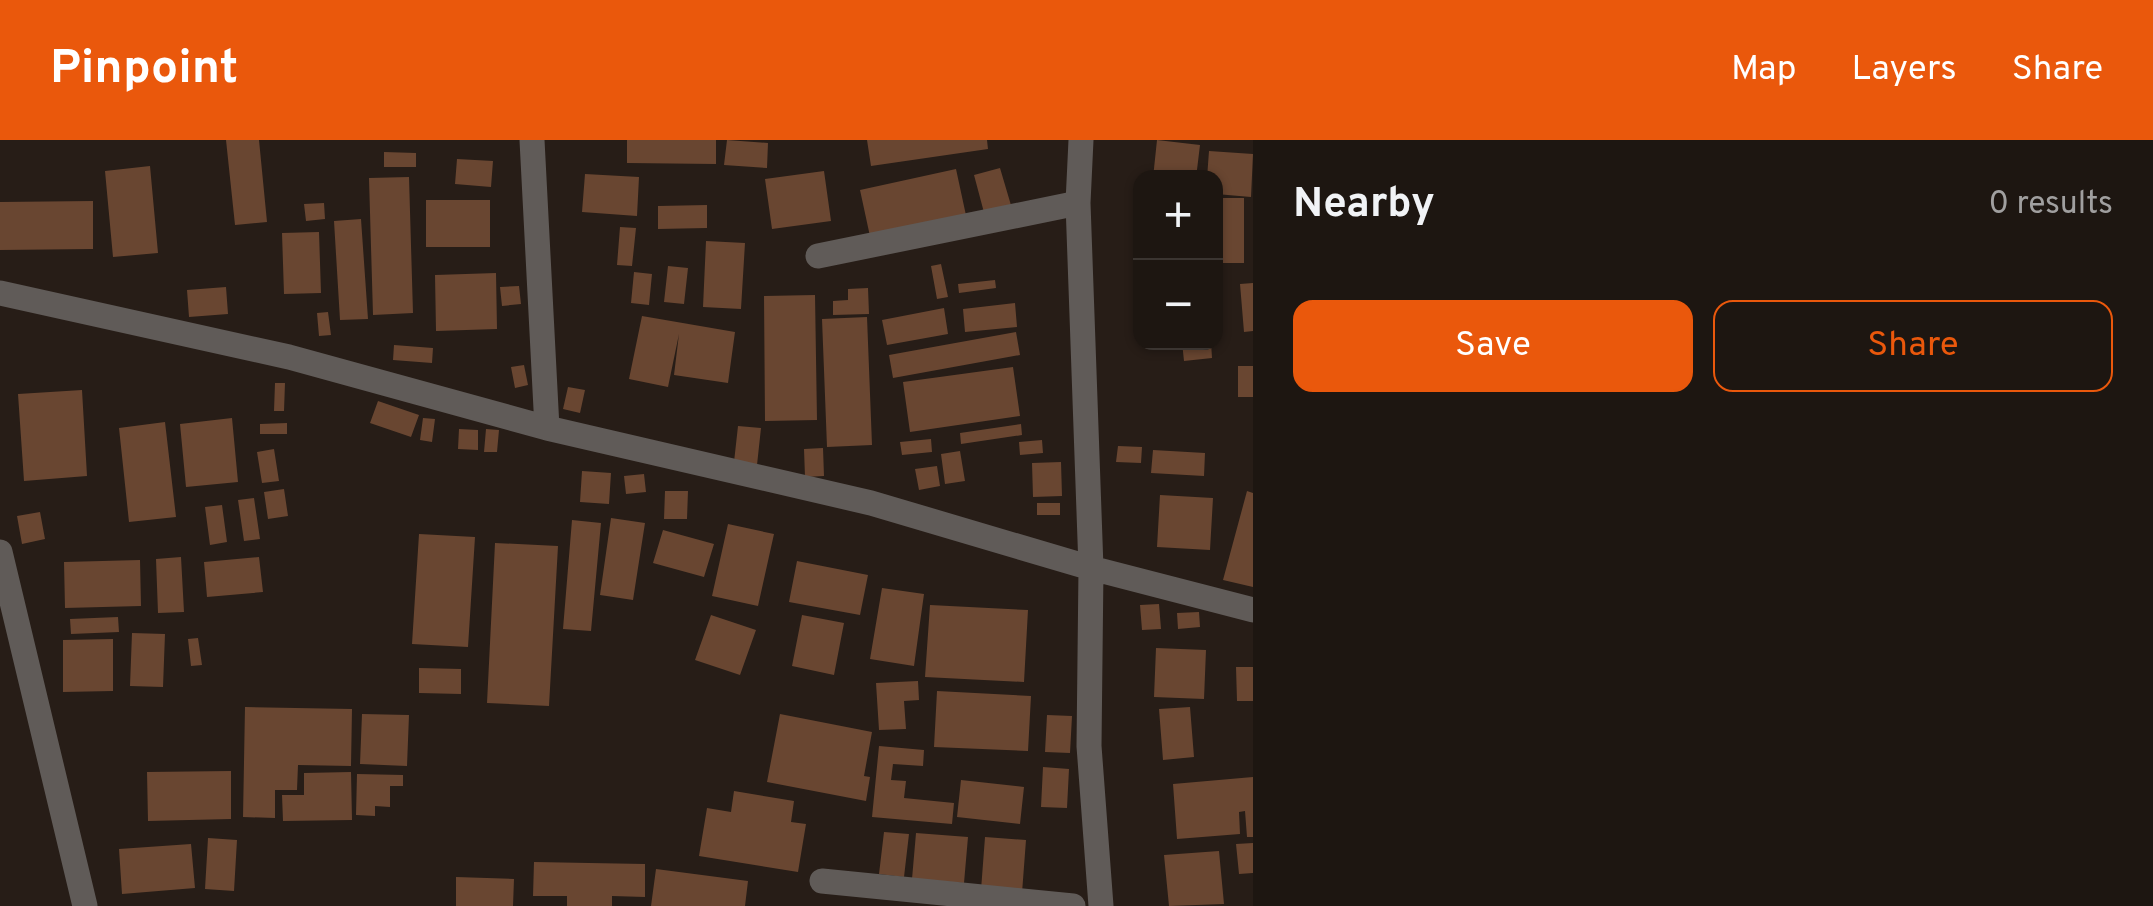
<!DOCTYPE html>
<meta charset="utf-8">
<style>
body{margin:0;font-family:Overpass,sans-serif;background:#2a231f;color:#f1f3f6}
.controls{position:absolute;right:30px;top:30px;display:grid;overflow:hidden;border-radius:20px;box-shadow:0 2px 8px #0004}
.controls button{width:90px;height:90px;display:grid;place-items:center;padding:0;border:0;border-bottom:2px solid #3b3531;background:#1d1611;color:#f1f3f6;font:50px sans-serif}
.list{margin:0;padding:0;list-style:none}
h2{display:flex;justify-content:space-between;align-items:center;height:130px;margin:0;padding:0 40px;font-size:42px}
h2 small{font-size:32px;font-weight:400;color:#a09f9f}
.actions{display:flex;gap:20px;padding:30px 40px}
.actions a{flex:1;padding:22px 0;border:2px solid #ea580c;border-radius:20px;text-align:center;font-size:35px;color:#ea580c}
.actions .main{background:#ea580c;color:#fff}
.map{position:relative;flex:none;width:1253px;height:766px;overflow:hidden}
header{display:flex;align-items:center;gap:60px;box-sizing:border-box;height:140px;padding:0 50px;background:#ea580c;color:#fff}
header strong{font-size:48px}
nav{display:flex;gap:55px;margin-inline-start:auto;font-size:35px}
main{display:flex}
aside{flex:1;background:#1d1611}
.map>svg:first-child{display:block}
.building{fill:#694631}
.lines{fill:none;stroke-linecap:round;stroke-linejoin:round}
.minor{stroke:#605b58;stroke-width:25}
</style>
<header>
<strong>Pinpoint</strong>
<nav><a>Map</a><a>Layers</a><a>Share</a></nav>
</header>
<main>
<div class="map">
<svg width="1253" height="766" viewBox="0 0 1253 766">
<rect width="100%" height="100%" fill="#271d17"/>
<path class="building" d="M 226,0 L 259,0 L 267,82 L 235,85 Z
M 627,0 L 716,0 L 716,24 L 627,23 Z
M 727,0 L 768,3 L 767,28 L 724,25 Z
M 867,0 L 987,0 L 988,9 L 871,26 Z
M 1157,0 L 1200,5 L 1196,38 L 1153,38 Z
M 1209,11 L 1253,14 L 1251,57 L 1216,54 L 1216,38 L 1207,38 Z
M 384,12 L 416,13 L 416,27 L 384,27 Z
M 457,19 L 493,21 L 491,47 L 455,44 Z
M 150,26 L 158,113 L 113,117 L 105,31 Z
M 1000,28 L 1013,72 L 986,80 L 974,35 Z
M 956,29 L 967,80 L 871,101 L 860,50 Z
M 824,31 L 831,81 L 772,89 L 765,39 Z
M 585,34 L 639,37 L 637,76 L 582,72 Z
M 409,37 L 413,173 L 373,175 L 369,38 Z
M 1216,58 L 1244,58 L 1244,123 L 1216,123 Z
M 426,60 L 490,60 L 490,107 L 426,107 Z
M 93,61 L 93,109 L 0,110 L 0,62 Z
M 324,63 L 325,79 L 306,81 L 304,64 Z
M 707,65 L 707,88 L 658,89 L 658,66 Z
M 361,79 L 368,179 L 340,180 L 334,81 Z
M 620,87 L 636,88 L 632,126 L 617,125 Z
M 319,92 L 321,153 L 284,154 L 282,93 Z
M 706,101 L 745,103 L 741,169 L 703,167 Z
M 941,124 L 948,157 L 937,159 L 931,126 Z
M 668,126 L 688,128 L 684,164 L 664,162 Z
M 634,132 L 652,134 L 649,165 L 631,163 Z
M 496,133 L 497,189 L 436,191 L 435,135 Z
M 995,140 L 996,148 L 959,153 L 958,144 Z
M 1253,143 L 1253,191 L 1244,192 L 1240,144 Z
M 519,146 L 521,164 L 502,166 L 500,147 Z
M 226,147 L 228,174 L 189,177 L 187,150 Z
M 868,148 L 869,174 L 833,175 L 833,161 L 848,160 L 848,149 Z
M 815,155 L 817,280 L 765,281 L 764,156 Z
M 1015,163 L 1017,187 L 965,192 L 963,169 Z
M 944,168 L 948,194 L 887,205 L 882,180 Z
M 328,172 L 331,195 L 319,196 L 317,173 Z
M 642,176 L 735,192 L 728,243 L 674,235 L 679,194 L 668,247 L 629,239 Z
M 867,177 L 872,305 L 827,307 L 822,179 Z
M 1016,192 L 1020,215 L 893,238 L 889,215 Z
M 1182,202 L 1211,202 L 1212,218 L 1184,221 Z
M 394,205 L 433,208 L 432,223 L 393,220 Z
M 524,225 L 528,245 L 515,248 L 511,227 Z
M 1238,226 L 1253,226 L 1253,257 L 1238,257 Z
M 1013,227 L 1020,276 L 910,292 L 903,242 Z
M 275,243 L 285,243 L 284,271 L 274,271 Z
M 568,247 L 585,250 L 580,273 L 563,269 Z
M 82,250 L 87,336 L 24,341 L 18,254 Z
M 378,261 L 419,275 L 411,297 L 370,283 Z
M 232,278 L 238,342 L 186,347 L 180,284 Z
M 423,278 L 435,279 L 432,302 L 420,300 Z
M 165,282 L 176,377 L 129,382 L 119,288 Z
M 287,283 L 287,294 L 260,294 L 260,284 Z
M 1021,284 L 1022,295 L 961,304 L 960,293 Z
M 738,286 L 761,288 L 757,325 L 734,322 Z
M 459,289 L 478,290 L 478,310 L 458,309 Z
M 486,289 L 499,290 L 497,312 L 484,312 Z
M 931,299 L 932,312 L 902,315 L 900,302 Z
M 1042,300 L 1043,313 L 1020,315 L 1019,302 Z
M 1118,306 L 1142,307 L 1141,323 L 1116,322 Z
M 823,308 L 824,336 L 805,337 L 804,309 Z
M 274,309 L 279,341 L 262,343 L 257,312 Z
M 1153,310 L 1205,313 L 1204,336 L 1151,333 Z
M 960,311 L 965,341 L 945,344 L 941,314 Z
M 1061,322 L 1062,356 L 1033,357 L 1032,323 Z
M 937,326 L 940,346 L 919,350 L 915,329 Z
M 582,331 L 611,333 L 609,364 L 580,362 Z
M 644,334 L 646,352 L 626,354 L 624,336 Z
M 284,349 L 288,376 L 268,379 L 264,352 Z
M 665,351 L 688,351 L 687,379 L 664,379 Z
M 1247,351 L 1253,353 L 1253,447 L 1223,440 Z
M 1160,355 L 1213,358 L 1210,410 L 1157,407 Z
M 254,358 L 260,399 L 244,401 L 238,360 Z
M 1037,363 L 1060,363 L 1060,375 L 1037,375 Z
M 222,365 L 227,402 L 210,405 L 205,367 Z
M 40,372 L 45,399 L 22,404 L 17,376 Z
M 611,378 L 645,383 L 633,460 L 600,455 Z
M 572,380 L 601,383 L 591,491 L 563,489 Z
M 728,384 L 774,394 L 758,466 L 712,456 Z
M 663,390 L 714,404 L 704,437 L 653,423 Z
M 419,394 L 475,397 L 468,507 L 412,504 Z
M 495,403 L 558,406 L 549,566 L 487,563 Z
M 181,417 L 184,472 L 158,473 L 156,419 Z
M 259,417 L 263,452 L 207,457 L 204,422 Z
M 140,420 L 141,466 L 65,468 L 64,422 Z
M 797,421 L 868,435 L 860,475 L 789,462 Z
M 882,448 L 924,454 L 914,526 L 870,519 Z
M 1159,464 L 1161,489 L 1142,490 L 1140,465 Z
M 930,465 L 1028,470 L 1024,542 L 925,537 Z
M 1199,472 L 1200,487 L 1178,489 L 1177,473 Z
M 711,475 L 756,490 L 740,535 L 695,520 Z
M 802,475 L 844,483 L 834,535 L 792,526 Z
M 118,477 L 119,492 L 71,494 L 70,479 Z
M 132,493 L 165,494 L 163,547 L 130,546 Z
M 198,498 L 202,525 L 191,526 L 188,499 Z
M 113,499 L 113,551 L 63,552 L 63,500 Z
M 1156,508 L 1206,510 L 1204,559 L 1154,557 Z
M 1236,527 L 1253,527 L 1253,561 L 1237,561 Z
M 419,528 L 461,529 L 461,554 L 419,553 Z
M 918,541 L 919,560 L 904,561 L 906,589 L 879,590 L 876,543 Z
M 937,551 L 1031,556 L 1028,611 L 934,607 Z
M 245,567 L 352,569 L 351,626 L 298,625 L 297,650 L 275,650 L 275,678 L 243,677 Z
M 1190,567 L 1194,617 L 1163,620 L 1159,569 Z
M 362,574 L 409,575 L 407,626 L 360,624 Z
M 780,574 L 872,592 L 864,636 L 870,637 L 866,661 L 767,642 Z
M 1047,575 L 1072,576 L 1070,613 L 1045,612 Z
M 879,606 L 924,610 L 923,626 L 893,624 L 891,640 L 906,641 L 904,658 L 954,663 L 952,684 L 872,677 Z
M 1043,627 L 1069,629 L 1067,668 L 1041,667 Z
M 231,631 L 231,679 L 148,681 L 147,632 Z
M 351,632 L 352,680 L 283,681 L 282,655 L 304,655 L 304,633 Z
M 357,634 L 403,635 L 403,646 L 390,646 L 390,667 L 375,666 L 375,676 L 356,675 Z
M 1253,637 L 1253,697 L 1247,697 L 1245,671 L 1239,672 L 1240,694 L 1177,699 L 1173,644 Z
M 961,640 L 1024,647 L 1020,684 L 957,677 Z
M 734,651 L 794,661 L 791,682 L 806,684 L 798,732 L 699,716 L 707,668 L 731,672 Z
M 884,692 L 909,694 L 904,737 L 879,734 Z
M 916,693 L 968,697 L 964,743 L 912,739 Z
M 985,697 L 1026,700 L 1022,753 L 981,750 Z
M 208,698 L 237,700 L 234,751 L 205,749 Z
M 1253,703 L 1253,733 L 1239,734 L 1236,704 Z
M 191,704 L 195,748 L 122,754 L 119,709 Z
M 1219,711 L 1224,764 L 1169,766 L 1164,715 Z
M 534,722 L 645,724 L 645,757 L 612,756 L 612,766 L 567,766 L 567,756 L 533,756 Z
M 656,729 L 748,741 L 745,766 L 651,766 Z
M 456,737 L 514,739 L 513,766 L 456,766 Z"/>
<g class="lines">
<path class="minor" d="M 532,0 L 547,288
M 1081,0 L 1078,63 L 1091,428 L 1089,606 L 1101,766
M 818,116 L 1078,63
M 0,153 L 289,217 L 547,288 L 871,363 L 1091,428 L 1253,470
M 0,412 L 85,766
M 822,741 L 1073,766"/>
</g>
</svg>
<div class="controls">
<button>+</button>
<button>−</button>
</div>
</div>
<aside>
<h2>Nearby<small>0 results</small></h2>
<ul class="list">
</ul>
<div class="actions"><a class="main">Save</a><a>Share</a></div>
</aside>
</main>
